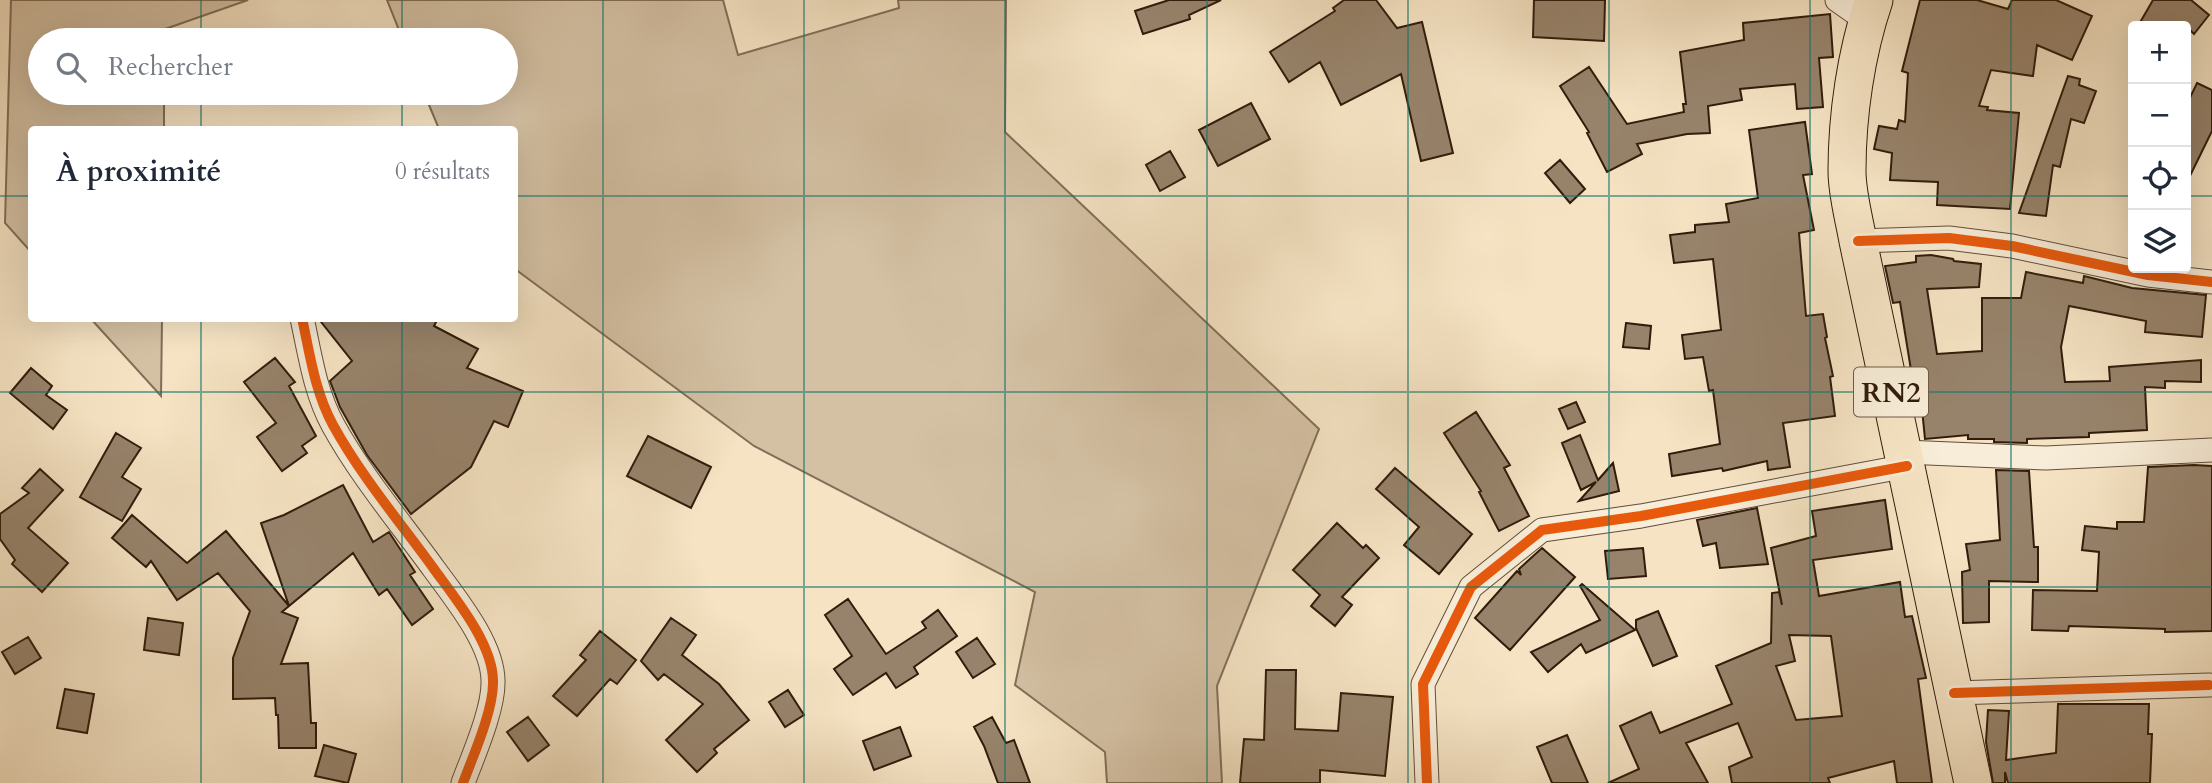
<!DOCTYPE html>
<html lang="fr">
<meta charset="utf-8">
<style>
body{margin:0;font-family:Cardo,serif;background:#f6f6f7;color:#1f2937}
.controls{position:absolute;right:21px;top:21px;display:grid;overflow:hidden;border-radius:7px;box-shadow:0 7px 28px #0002}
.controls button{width:63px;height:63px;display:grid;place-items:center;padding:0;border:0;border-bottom:2px solid #e0e1e3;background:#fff;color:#1f2937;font:35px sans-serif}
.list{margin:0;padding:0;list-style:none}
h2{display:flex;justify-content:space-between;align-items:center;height:91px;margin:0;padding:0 28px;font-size:30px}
h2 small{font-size:23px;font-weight:400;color:#747a83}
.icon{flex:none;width:38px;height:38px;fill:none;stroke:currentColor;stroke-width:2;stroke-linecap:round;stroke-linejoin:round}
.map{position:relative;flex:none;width:2212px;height:783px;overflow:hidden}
.search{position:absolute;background:#fff;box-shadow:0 7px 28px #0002;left:28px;top:28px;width:490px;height:77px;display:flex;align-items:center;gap:18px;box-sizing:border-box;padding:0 24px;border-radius:38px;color:#747a83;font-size:26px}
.panel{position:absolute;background:#fff;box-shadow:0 7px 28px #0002;left:28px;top:126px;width:490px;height:196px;border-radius:7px}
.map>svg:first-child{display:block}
.green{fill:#d4c1a4;stroke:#826e58;stroke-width:2}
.building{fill:#97836b;stroke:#311c0c;stroke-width:2;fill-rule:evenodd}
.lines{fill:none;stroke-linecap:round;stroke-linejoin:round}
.minor-casing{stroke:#624e3a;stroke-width:25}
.trunk-casing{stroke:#311c0c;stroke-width:39}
.minor{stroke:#f8edd8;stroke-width:23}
.trunk{stroke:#f5e3c3;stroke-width:37}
.cycleway-casing{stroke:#f8edd8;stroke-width:15}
.cycleway{stroke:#e8590c;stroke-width:10}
.grid{fill:none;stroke:#0f766e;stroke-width:2;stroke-opacity:0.55}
.labels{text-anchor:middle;stroke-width:5;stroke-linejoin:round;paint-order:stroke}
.shield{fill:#f8edd8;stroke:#6d5b49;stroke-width:2}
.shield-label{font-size:28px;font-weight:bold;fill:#311c0c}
</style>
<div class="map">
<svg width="2212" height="783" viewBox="0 0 2212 783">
<rect width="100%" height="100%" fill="#f5e3c3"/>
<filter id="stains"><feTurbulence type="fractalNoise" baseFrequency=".00286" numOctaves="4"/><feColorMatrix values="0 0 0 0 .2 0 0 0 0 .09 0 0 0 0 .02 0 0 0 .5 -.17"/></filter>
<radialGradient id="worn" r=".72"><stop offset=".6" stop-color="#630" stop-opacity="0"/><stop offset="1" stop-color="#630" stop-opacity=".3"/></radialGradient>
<path class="green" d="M 11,0 L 248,0 L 165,29 L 165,40 L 40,40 L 40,93 L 164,93 L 164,129 L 32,130 L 31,252 L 5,223 Z
M 387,0 L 723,0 L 738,55 L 899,8 L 898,0 L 1006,0 L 1005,132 L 1319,429 L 1217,686 L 1222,783 L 1107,783 L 1105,752 L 1015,685 L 1035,592 L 754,446 L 515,269 L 514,130 L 439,129 L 424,93 L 506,93 L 506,40 L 403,40 Z
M 91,319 L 162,319 L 161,396 Z"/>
<path class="building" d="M 1169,0 L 1221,0 L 1189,15 L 1190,19 L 1143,34 L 1135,11 Z
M 1344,0 L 1376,0 L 1397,28 L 1422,22 L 1453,153 L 1421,161 L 1401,74 L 1341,105 L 1320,62 L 1289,82 L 1270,52 L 1335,11 L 1333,8 Z
M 1534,0 L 1605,0 L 1604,41 L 1533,37 Z
M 1920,0 L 1977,0 L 2008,9 L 2012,0 L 2056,0 L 2092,16 L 2072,60 L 2037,45 L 2033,76 L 1991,70 L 1979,106 L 1988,107 L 1987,110 L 2019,113 L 2010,209 L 1937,205 L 1938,182 L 1890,180 L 1892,153 L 1874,149 L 1879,126 L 1897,129 L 1899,120 L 1905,122 L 1908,73 L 1902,71 Z
M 2153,0 L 2191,0 L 2209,15 L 2194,34 L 2186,26 L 2138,26 Z
M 1830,14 L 1833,57 L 1819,58 L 1823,107 L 1797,109 L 1795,84 L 1740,89 L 1742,100 L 1708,106 L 1710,133 L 1687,134 L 1637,144 L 1642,154 L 1607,172 L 1587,133 L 1589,132 L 1560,86 L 1589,67 L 1627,124 L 1684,112 L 1683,104 L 1686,104 L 1680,52 L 1744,40 L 1743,23 Z
M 2068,76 L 2080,79 L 2079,85 L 2096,91 L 2084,123 L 2071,119 L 2060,167 L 2053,165 L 2046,216 L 2019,213 Z
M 2197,83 L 2212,90 L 2212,131 L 2186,184 L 2186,106 Z
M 1251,103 L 1270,139 L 1218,166 L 1199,130 Z
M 1805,122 L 1812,174 L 1803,175 L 1814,230 L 1799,233 L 1806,316 L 1823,314 L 1827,337 L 1825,338 L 1833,376 L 1830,377 L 1835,416 L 1783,423 L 1790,467 L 1768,470 L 1767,461 L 1723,471 L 1722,468 L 1672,476 L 1669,454 L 1720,444 L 1713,390 L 1709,391 L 1703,357 L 1685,359 L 1682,335 L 1721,330 L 1713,259 L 1674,263 L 1670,235 L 1695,232 L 1695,225 L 1729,222 L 1726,204 L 1758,198 L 1749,130 Z
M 1170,151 L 1185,177 L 1160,191 L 1146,165 Z
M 1560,160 L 1585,189 L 1570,203 L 1545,173 Z
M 1931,255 L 1953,259 L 1954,261 L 1981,264 L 1979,287 L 1927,289 L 1937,354 L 1982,351 L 1982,298 L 2021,298 L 2026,272 L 2083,283 L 2084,276 L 2132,288 L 2206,295 L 2202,337 L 2145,332 L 2146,321 L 2069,306 L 2061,347 L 2065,382 L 2110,381 L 2109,367 L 2201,360 L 2201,382 L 2165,381 L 2165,388 L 2145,387 L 2147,430 L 2089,433 L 2089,437 L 2027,439 L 2027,443 L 1994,442 L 1994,439 L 1968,439 L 1968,435 L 1925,439 L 1918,369 L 1911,370 L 1900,302 L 1893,303 L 1885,266 L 1916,262 L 1916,256 Z
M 318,318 L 438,318 L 434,326 L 478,349 L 467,368 L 523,391 L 508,427 L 494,421 L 471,467 L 411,514 L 367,455 L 340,407 L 330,381 L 352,361 Z
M 1626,323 L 1651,326 L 1649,349 L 1623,347 Z
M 275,358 L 295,382 L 289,386 L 316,436 L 302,446 L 307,453 L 282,471 L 257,437 L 276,423 L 244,382 Z
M 31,368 L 52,386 L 46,395 L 67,410 L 53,429 L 10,393 Z
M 1576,402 L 1585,422 L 1568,429 L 1559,409 Z
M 1476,412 L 1510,465 L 1504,468 L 1529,516 L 1499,531 L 1479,492 L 1481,491 L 1444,433 Z
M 116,433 L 141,448 L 122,477 L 141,489 L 122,521 L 80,497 Z
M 1580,435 L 1598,480 L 1613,463 L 1619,491 L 1579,501 L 1596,482 L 1581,490 L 1562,443 Z
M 648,436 L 711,467 L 691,508 L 627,476 Z
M 2194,465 L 2212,466 L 2212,631 L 2165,632 L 2165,629 L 2069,626 L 2068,631 L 2032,630 L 2033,590 L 2097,591 L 2099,552 L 2082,550 L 2085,526 L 2117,529 L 2117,522 L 2144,522 L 2148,467 Z
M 1395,468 L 1472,534 L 1439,574 L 1404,545 L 1419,527 L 1376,489 Z
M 40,469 L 63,490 L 28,528 L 68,563 L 42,592 L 12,564 L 15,560 L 0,539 L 0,514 L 29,493 L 22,488 Z
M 1996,470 L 2029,471 L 2034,547 L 2038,547 L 2038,582 L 1989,581 L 1989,622 L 1963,623 L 1962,572 L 1970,570 L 1966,544 L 2000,540 Z
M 343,485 L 373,542 L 389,532 L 415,572 L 410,575 L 433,609 L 412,625 L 387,589 L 379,595 L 353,553 L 289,606 L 261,523 L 284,515 Z
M 1885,500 L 1892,549 L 1813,560 L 1819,596 L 1900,582 L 1905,617 L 1912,616 L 1926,678 L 1918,679 L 1932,783 L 1897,783 L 1894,761 L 1828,778 L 1830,783 L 1732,783 L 1729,767 L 1752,757 L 1738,723 L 1686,743 L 1708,783 L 1608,783 L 1639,769 L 1620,726 L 1651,712 L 1660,733 L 1732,704 L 1716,666 L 1771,643 L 1772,593 L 1779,592 L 1782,605 L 1771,548 L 1816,536 L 1812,511 ZM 1789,635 L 1831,636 L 1842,716 L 1796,720 L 1776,666 L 1795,661 Z
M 1757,508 L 1768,564 L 1720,568 L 1716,543 L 1703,546 L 1697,520 Z
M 132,515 L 187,563 L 226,531 L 289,606 L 282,612 L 298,618 L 281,664 L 308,663 L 311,723 L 316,723 L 316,748 L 279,748 L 278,715 L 276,715 L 275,698 L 233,699 L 233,658 L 250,611 L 218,573 L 177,600 L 151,561 L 146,567 L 112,538 Z
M 1337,523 L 1363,548 L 1366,545 L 1379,558 L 1342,597 L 1352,605 L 1335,626 L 1311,606 L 1320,595 L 1293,570 Z
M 1542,548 L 1575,577 L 1510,650 L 1475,618 L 1517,571 L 1521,575 L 1519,569 Z
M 1643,548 L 1646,576 L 1608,579 L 1605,551 Z
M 1582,584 L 1635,630 L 1586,653 L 1581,644 L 1548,672 L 1531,652 L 1600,620 L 1580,586 Z
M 848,599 L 886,654 L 926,628 L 922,622 L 938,610 L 957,636 L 914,667 L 918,674 L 896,688 L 886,673 L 853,695 L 834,669 L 852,656 L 825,615 Z
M 1658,611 L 1677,656 L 1653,666 L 1636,628 L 1636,620 Z
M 148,618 L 183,623 L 179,655 L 144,650 Z
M 671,618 L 696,635 L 682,655 L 719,684 L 749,720 L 714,749 L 717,753 L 697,772 L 666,740 L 703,704 L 664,674 L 658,680 L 641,661 Z
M 600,631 L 636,660 L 617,684 L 610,679 L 577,716 L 553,696 L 586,660 L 580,655 Z
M 28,637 L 41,658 L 15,674 L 2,652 Z
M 977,638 L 995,664 L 973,678 L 956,652 Z
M 1266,670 L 1296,670 L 1295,729 L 1338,731 L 1341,693 L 1393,697 L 1385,776 L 1320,770 L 1320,783 L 1240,783 L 1244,739 L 1264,740 Z
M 65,689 L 94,694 L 87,733 L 57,728 Z
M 788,690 L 804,715 L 785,727 L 769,702 Z
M 2058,704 L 2149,704 L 2148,734 L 2152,734 L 2150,783 L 2008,783 L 2005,772 L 2005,783 L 1993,783 L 1986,742 L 1988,710 L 2009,711 L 2006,760 L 2056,753 Z
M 528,717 L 549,745 L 528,761 L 507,732 Z
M 992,717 L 1006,743 L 1014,740 L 1030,783 L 998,783 L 984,746 L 974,727 Z
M 900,727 L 911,756 L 874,770 L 863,741 Z
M 1567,735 L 1588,783 L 1552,783 L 1537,747 Z
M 324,745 L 356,754 L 348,783 L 315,776 Z"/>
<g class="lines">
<g class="minor-casing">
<path id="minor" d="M 1837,0 L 1867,21
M 1858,241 L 1949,238 L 2012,246 L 2148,275 L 2212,282
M 302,318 C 310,355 315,392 333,425 C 361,476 400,522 434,569 C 455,598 493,644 493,681 C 494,709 473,756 463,783
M 1904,452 L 2046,458 L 2212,450
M 1954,693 L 2209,685
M 1427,783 L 1423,684 L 1471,587 L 1542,530 L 1641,516 L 1907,466"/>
</g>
<g class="trunk-casing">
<path id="trunk" d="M 1874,0 C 1856,53 1847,115 1847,171 C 1847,194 1854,218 1858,241 L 1973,783"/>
</g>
<use href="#minor" class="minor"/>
<use href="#trunk" class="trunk"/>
<g class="cycleway-casing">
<path id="cycleway" d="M 1858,241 L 1949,238 L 2012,246 L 2148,275 L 2212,282
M 302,318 C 310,355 315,392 333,425 C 361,476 400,522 434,569 C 455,598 493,644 493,681 C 494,709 473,756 463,783
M 1954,693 L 2209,685
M 1427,783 L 1423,684 L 1471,587 L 1542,530 L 1641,516 L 1907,466"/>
</g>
<use href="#cycleway" class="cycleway"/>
</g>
<path class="grid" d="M 201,0 L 201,40M 402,0 L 402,40M 603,0 L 603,783M 804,0 L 804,783M 1005,0 L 1005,783M 1207,0 L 1207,783M 1408,0 L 1408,783M 1609,0 L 1609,783M 1810,0 L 1810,783M 2011,0 L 2011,783M 201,93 L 201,130M 402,93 L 402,130M 0,196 L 32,196M 514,196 L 2133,196M 2186,196 L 2212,196M 201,318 L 201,783M 402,318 L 402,783M 0,392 L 2212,392M 0,587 L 2212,587"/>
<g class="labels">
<rect class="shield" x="1854" y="367.5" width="74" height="49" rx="5"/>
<g class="shield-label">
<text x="1891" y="402">RN2</text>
</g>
</g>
<rect width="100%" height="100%" filter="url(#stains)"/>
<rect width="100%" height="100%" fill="url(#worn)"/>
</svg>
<div class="controls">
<button>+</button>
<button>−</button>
<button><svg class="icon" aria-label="locate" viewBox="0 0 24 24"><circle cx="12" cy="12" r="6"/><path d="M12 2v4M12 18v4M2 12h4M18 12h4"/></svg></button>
<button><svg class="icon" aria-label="layers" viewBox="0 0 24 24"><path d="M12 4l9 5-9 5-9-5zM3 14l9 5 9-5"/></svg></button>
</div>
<div class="search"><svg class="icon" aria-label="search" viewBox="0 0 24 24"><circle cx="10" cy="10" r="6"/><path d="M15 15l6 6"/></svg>Rechercher</div>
<section class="panel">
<h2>À proximité<small>0 résultats</small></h2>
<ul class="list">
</ul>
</section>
</div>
